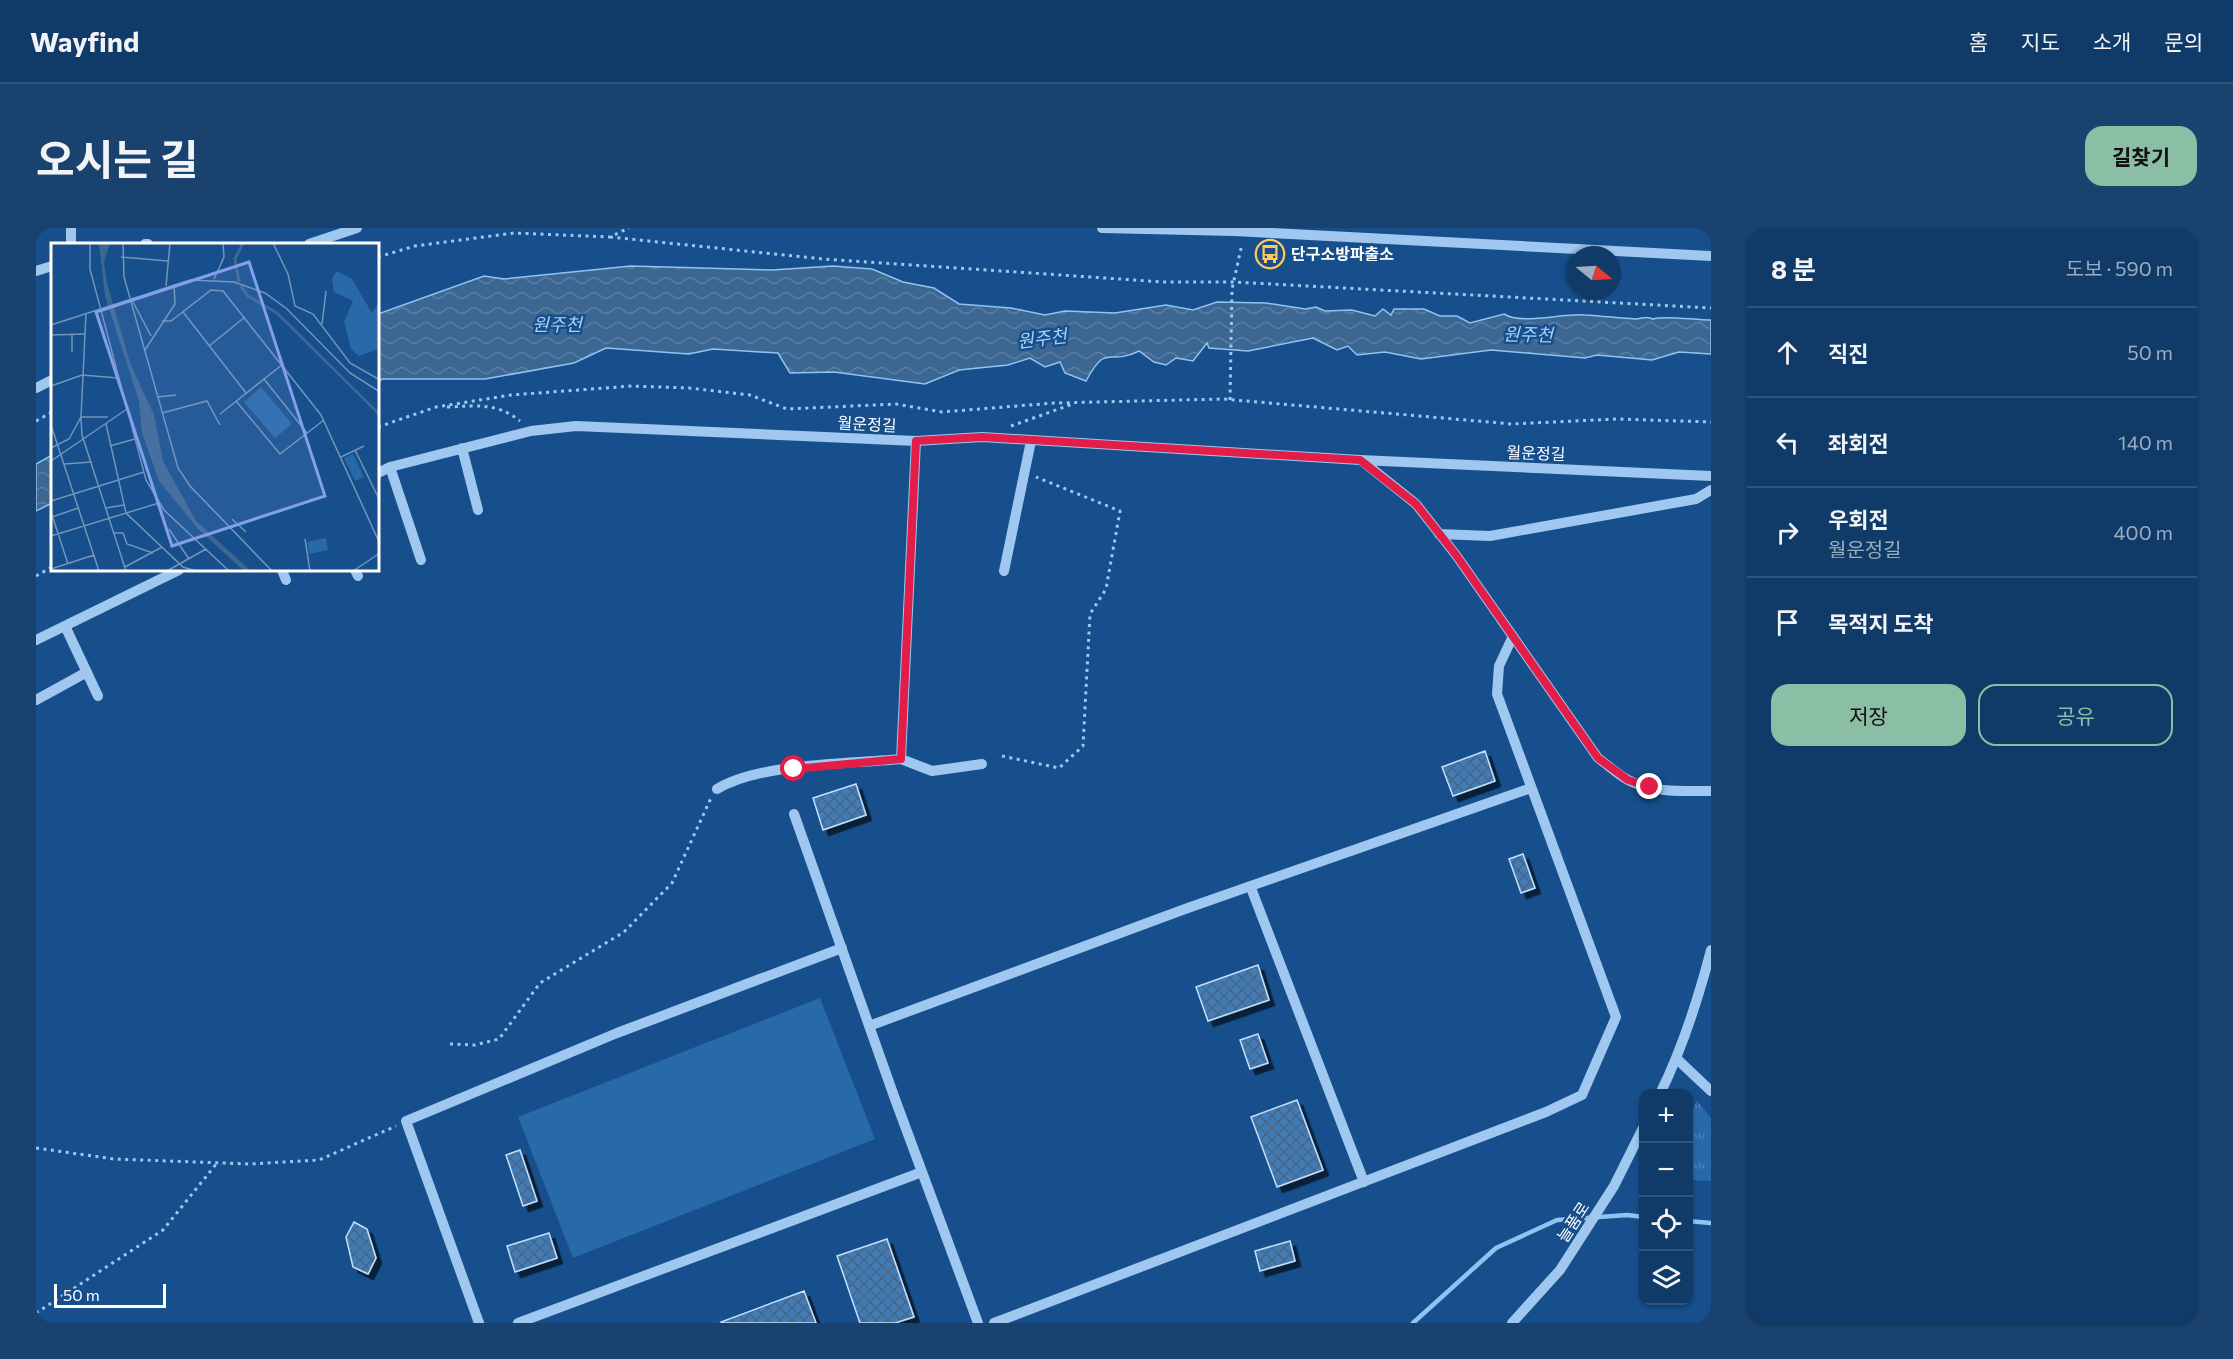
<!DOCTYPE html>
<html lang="ko">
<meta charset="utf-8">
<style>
body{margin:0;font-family:Commissioner,"Noto Sans KR",sans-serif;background:#19426e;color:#f1f3f6}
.controls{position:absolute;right:18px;bottom:18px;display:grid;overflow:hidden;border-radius:12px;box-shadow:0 2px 4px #0004}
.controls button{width:54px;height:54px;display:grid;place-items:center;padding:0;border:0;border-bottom:2px solid #30557c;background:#103b68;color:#f1f3f6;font:30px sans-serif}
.compass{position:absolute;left:1531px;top:18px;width:54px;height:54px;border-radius:50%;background:#103b68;box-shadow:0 2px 4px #0004;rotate:108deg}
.scale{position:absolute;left:18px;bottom:15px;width:112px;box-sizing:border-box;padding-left:6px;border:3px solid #fff;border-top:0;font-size:16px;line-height:21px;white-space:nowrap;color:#fff;-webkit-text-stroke:4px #164f8b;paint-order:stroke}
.stop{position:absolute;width:18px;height:18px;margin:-14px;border:4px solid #e11d48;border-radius:50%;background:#fff}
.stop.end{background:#e11d48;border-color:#fff;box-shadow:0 2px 6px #0008}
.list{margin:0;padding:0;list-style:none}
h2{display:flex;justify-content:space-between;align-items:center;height:78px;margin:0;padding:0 24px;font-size:26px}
h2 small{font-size:20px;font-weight:400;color:#9cadc0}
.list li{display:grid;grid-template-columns:39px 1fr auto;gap:18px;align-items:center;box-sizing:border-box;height:90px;padding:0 24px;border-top:2px solid #30557c}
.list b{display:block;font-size:22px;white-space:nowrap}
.list p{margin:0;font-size:20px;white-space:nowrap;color:#9cadc0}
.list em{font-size:20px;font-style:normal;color:#9cadc0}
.actions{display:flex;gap:12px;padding:18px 24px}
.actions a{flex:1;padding:14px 0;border:2px solid #8abfa5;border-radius:18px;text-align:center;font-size:21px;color:#8abfa5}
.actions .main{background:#8abfa5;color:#111}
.icon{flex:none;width:33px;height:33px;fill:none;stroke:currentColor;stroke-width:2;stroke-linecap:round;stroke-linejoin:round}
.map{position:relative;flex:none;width:1675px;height:1095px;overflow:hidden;border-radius:18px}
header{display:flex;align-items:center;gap:36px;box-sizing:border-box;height:84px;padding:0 30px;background:#103b68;border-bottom:2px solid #30557c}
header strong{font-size:28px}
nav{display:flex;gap:33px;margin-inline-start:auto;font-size:21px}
.intro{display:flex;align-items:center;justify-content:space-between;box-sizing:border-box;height:144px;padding:0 36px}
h1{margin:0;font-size:42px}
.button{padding:15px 27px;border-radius:18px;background:#8abfa5;color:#111;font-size:21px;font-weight:700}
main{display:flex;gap:36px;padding:0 36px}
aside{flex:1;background:#103b68;border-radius:18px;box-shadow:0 2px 4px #0004}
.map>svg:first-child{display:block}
.grass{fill:#2869aa}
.park{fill:url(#park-tufts)}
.water{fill:url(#water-waves);stroke:#91c3f2;stroke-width:1.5}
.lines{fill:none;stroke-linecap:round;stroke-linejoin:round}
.stream{stroke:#91c3f2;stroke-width:4.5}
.building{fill:url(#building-cross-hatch);stroke:#c5e0fb;stroke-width:1.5;filter:url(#shadow)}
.path{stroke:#9fc7ef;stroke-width:3;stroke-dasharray:3 4.5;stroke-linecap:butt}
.minor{stroke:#9fc7ef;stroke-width:10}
.route{stroke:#e11d48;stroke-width:8}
.labels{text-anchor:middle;stroke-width:5;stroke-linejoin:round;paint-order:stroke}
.poi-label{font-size:16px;font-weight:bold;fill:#fff;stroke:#164f8b;text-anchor:start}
.street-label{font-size:16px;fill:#fff;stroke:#164f8b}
.water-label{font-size:18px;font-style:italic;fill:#abd1f6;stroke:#164f8b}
.inset-river{fill:none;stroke:#3d6793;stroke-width:3}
.inset-road{fill:none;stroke:#7395b9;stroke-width:1.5}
.view{fill:#839eea;fill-opacity:0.15;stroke:#839eea;stroke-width:3}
.inset-edge{fill:none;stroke:#fff;stroke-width:3}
</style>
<header>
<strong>Wayfind</strong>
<nav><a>홈</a><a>지도</a><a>소개</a><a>문의</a></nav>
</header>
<div class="intro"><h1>오시는 길</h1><a class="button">길찾기</a></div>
<main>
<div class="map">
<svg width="1675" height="1095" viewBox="0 0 1675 1095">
<defs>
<pattern id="park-tufts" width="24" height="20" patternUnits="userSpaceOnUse" patternTransform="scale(1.5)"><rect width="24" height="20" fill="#2869aa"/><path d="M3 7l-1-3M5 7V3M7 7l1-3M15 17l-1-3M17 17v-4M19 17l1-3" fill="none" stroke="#4880b7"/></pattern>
<pattern id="water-waves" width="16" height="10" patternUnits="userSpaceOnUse" patternTransform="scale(1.5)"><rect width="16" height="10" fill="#3d6793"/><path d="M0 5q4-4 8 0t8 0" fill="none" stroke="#5a7ea3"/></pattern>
<pattern id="building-cross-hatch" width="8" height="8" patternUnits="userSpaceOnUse" patternTransform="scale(1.5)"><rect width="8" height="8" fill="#437bb6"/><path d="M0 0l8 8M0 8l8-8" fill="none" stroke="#476686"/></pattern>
<filter id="shadow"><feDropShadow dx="5.5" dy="5.5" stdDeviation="0" flood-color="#0009"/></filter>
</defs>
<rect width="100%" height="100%" fill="#164f8b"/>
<path class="grass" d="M 784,770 L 839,911 L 537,1030 L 482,889 Z"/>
<path class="park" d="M 1661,873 L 1675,890 L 1675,953 L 1653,952 L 1653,890 Z"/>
<path class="water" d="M 595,38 L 736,42 L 797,38 L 836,41 L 867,54 L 898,60 L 923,76 L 975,80 L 1009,87 L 1029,83 L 1079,85 L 1130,77 L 1157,82 L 1181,74 L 1230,75 L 1269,81 L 1280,79 L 1289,83 L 1316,82 L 1339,88 L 1347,81 L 1355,87 L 1358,81 L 1388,81 L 1404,88 L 1421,88 L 1434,95 L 1468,86 C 1485,97 1526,85 1549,87 C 1566,88 1583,90 1599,91 C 1607,91 1609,87 1617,91 C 1628,87 1658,92 1675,92 L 1675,126 L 1643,124 L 1616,132 L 1561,127 L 1549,130 L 1455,122 L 1385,131 L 1349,124 L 1321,127 L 1312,118 L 1301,122 L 1277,110 L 1212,123 L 1173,120 L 1171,115 L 1157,133 L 1140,130 L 1130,137 L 1118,134 L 1103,123 C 1071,139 1072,113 1050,153 L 1029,145 L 1024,134 L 1009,139 L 994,130 L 972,137 L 923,142 L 889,156 L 798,144 L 754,145 L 742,125 L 677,121 L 653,126 L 570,120 L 538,135 L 449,151 L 346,151 L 342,155 L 342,86 L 448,48 L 468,51 Z
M 16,227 L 16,275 L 0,283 L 0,236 Z"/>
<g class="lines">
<path class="stream" d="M 1652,993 L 1675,995
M 1377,1095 L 1460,1020 L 1521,992 L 1591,987 L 1608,989"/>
</g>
<path class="building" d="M 1449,523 L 1459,553 L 1417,568 L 1406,539 Z
M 820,556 L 830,587 L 787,602 L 777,570 Z
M 1487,626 L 1499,660 L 1485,665 L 1473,631 Z
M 1222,737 L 1233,772 L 1172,793 L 1160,759 Z
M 1222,806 L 1232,835 L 1214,841 L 1204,812 Z
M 1261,872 L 1287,942 L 1241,959 L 1215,889 Z
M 484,922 L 501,973 L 487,978 L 470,927 Z
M 318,994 L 331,1001 L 340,1030 L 332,1046 L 317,1039 L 310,1009 Z
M 513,1005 L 521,1030 L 479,1044 L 471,1018 Z
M 851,1011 L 878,1089 L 859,1095 L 824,1095 L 801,1028 Z
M 1254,1013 L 1259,1033 L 1224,1043 L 1219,1023 Z
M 768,1063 L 780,1095 L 686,1095 L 685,1094 Z"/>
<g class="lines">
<path class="path" d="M 574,9 L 787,31 L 1128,54 L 1198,54 L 1675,80
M 342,29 L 379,18 L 478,5 L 574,9 L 593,0
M 1194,172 L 1196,61 L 1206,16
M 411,179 C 440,178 460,174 484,193
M 0,193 L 16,184
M 975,198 L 1037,176
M 342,199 L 400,179 L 475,167 L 596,158 L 653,160 L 714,167 L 751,181 L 860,176 L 906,184 L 1018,175 L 1187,171 L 1476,196 L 1581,191 L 1675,194
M 0,348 L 16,339
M 966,528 L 1023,540 L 1047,518 L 1054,386 L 1070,361 L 1084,283 L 1000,249
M 414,816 L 439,817 L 463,811 L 504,755 L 588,704 L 636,655 L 675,570
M 0,920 L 78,931 L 214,936 L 283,932 L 360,898
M 0,1085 L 127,1002 L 181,935"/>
<path class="minor" d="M 1066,0 L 1198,3 L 1675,28
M 35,16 L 35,0
M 109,16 L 112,16
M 273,16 L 321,0
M 0,43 L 16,38
M 0,160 L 16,152
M 426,220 L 442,282
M 1325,232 L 1380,276 L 1420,327 L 1562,530 C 1572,537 1582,547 1592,552 C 1617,565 1648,563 1675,563
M 354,239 L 385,332
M 342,245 L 354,239 L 495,203 L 540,198 L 880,213 L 946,209 L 1324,232 L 1675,248
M 1403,306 L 1454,308 L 1660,271 L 1675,262
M 246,342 L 250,352
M 319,342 L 322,348
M 968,343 L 995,213
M 29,398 L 62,468
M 0,412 L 143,342
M 0,472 L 51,444
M 865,531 L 896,543 L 946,536
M 681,561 C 723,535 814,536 865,531 L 880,213
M 758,586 L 859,871 L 942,1095
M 1215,660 L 1328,954
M 833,798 L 1149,681 L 1495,560
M 1641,831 L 1675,863
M 1624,866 C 1647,819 1662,772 1675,722
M 443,1095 L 370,893 L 581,805 L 806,720
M 482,1095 L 886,944
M 958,1095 L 1510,884 L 1546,867 L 1580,789 L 1461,466 L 1463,438 L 1477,408
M 1476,1095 L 1524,1042 L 1578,958 L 1608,898"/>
</g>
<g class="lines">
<path class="route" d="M 758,541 L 865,531 L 880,213 L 946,209 L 1324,232 L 1380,276 L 1420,327 L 1562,530 L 1592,552 L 1614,559"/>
</g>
<defs>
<g id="bus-ring" transform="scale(1.5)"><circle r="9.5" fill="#164f8b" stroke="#ffc85d" stroke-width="1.5"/><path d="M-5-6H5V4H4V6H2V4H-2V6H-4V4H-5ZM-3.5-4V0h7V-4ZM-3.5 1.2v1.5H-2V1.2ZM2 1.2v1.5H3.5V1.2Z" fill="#ffc85d"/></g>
</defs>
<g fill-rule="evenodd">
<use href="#bus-ring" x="1234" y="26"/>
</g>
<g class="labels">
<g class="poi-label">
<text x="1255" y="32">단구소방파출소</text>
</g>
<g class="street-label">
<text transform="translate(831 196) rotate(3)" y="6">월운정길</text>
<text transform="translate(1500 225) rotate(2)" y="6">월운정길</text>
<text transform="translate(1537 994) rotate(-57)" y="6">늘품로</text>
</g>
<g class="water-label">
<text x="521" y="103">원주천</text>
<text transform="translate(1492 107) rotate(1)" y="6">원주천</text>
<text transform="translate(1006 111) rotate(-7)" y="6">원주천</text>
</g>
</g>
<g transform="translate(15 15)">
<rect width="328" height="328" fill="#164f8b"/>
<path d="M 210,144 L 241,181 L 224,195 L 193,159 ZM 302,211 L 313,234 L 304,238 L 293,215 ZM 275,295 L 277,307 L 258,311 L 256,299 Z" fill="#2869aa"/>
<path d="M 286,28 L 301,36 L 321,70 L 328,59 L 327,106 L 308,113 L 300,106 L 293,79 L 302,58 L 283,49 L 281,35 Z" fill="#2869aa"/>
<path d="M 59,0 L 53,19 L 56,40 L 79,120 L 103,172 L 112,218 L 145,278 L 200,328 L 193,328 L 147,286 L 108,238 L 91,190 L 88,158 L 54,53 L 48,1 Z" fill="#3d6793"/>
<path class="inset-river" d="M 188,39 L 184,16 L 192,0M 190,43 L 197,53 L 226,70 L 329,172"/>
<path class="inset-road" d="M 39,0 L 39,26 L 95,237 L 113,267 L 178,328M 72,0 L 73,34 L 127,225 L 139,243 L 221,328M 222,0 L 237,31 L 244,63 L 262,71 L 299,120 L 329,137M 70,14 L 117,18M 163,36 L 173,14 L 172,0M 115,43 L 119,0M 80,55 L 100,93M 132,69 L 195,150M 111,78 L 120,78 L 160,47 L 172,48 L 270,172 L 329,301M 271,81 L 275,48M 0,82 L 139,37 L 183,39 L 214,50 L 236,66 L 299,130 L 329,149M 0,92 L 35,91M 158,103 L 194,74M 94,107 L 124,61 L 123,41M 21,109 L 21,91M 213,136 L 256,190M 0,143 L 31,132 L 67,135M 106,154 L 125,152M 185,158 L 229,211 L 273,177M 111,170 L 156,158 L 169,182M 169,171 L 232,121M 30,174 L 57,174M 30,175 L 31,192 L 75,328M 55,181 L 75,270 L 132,324 L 145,328M 0,182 L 48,328M 59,203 L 84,196M 0,205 L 18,196 L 30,174 L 35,70M 304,207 L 329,258M 290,214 L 313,203M 0,218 L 76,166M 13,221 L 41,219M 0,258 L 93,229M 55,265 L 73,262M 0,269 L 17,321M 1,274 L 27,265M 181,276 L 195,289M 118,286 L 138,316M 63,290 L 72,290 L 76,301 L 102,310M 0,293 L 108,260M 254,296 L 259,328M 74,324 L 111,304M 0,326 L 43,312M 116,328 L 155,306M 302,328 L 329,310"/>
<path class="view" d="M 198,19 L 274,253 L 121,303 L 45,69 Z"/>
<rect width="328" height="328" class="inset-edge"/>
</g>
</svg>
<div class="controls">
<button>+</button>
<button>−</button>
<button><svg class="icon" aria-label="locate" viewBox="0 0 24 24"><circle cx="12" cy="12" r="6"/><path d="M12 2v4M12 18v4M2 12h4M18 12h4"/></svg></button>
<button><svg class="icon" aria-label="layers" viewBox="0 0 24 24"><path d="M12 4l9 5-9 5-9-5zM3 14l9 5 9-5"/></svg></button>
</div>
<svg class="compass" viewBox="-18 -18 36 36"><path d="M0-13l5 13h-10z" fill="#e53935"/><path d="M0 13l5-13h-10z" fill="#9cadc0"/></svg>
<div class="scale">50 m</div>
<div class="stop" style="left:758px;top:541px"></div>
<div class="stop end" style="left:1614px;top:559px"></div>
</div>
<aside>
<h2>8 분<small>도보 · 590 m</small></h2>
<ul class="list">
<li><svg class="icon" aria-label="ahead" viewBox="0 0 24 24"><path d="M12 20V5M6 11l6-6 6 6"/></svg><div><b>직진</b></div><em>50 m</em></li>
<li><svg class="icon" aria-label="left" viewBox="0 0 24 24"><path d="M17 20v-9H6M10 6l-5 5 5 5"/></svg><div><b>좌회전</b></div><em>140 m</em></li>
<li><svg class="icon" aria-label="right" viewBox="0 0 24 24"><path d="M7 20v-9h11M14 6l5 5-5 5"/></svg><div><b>우회전</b><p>월운정길</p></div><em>400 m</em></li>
<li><svg class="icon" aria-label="arrive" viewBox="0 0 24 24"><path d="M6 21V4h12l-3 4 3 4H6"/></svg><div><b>목적지 도착</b></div></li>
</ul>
<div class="actions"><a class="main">저장</a><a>공유</a></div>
</aside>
</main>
